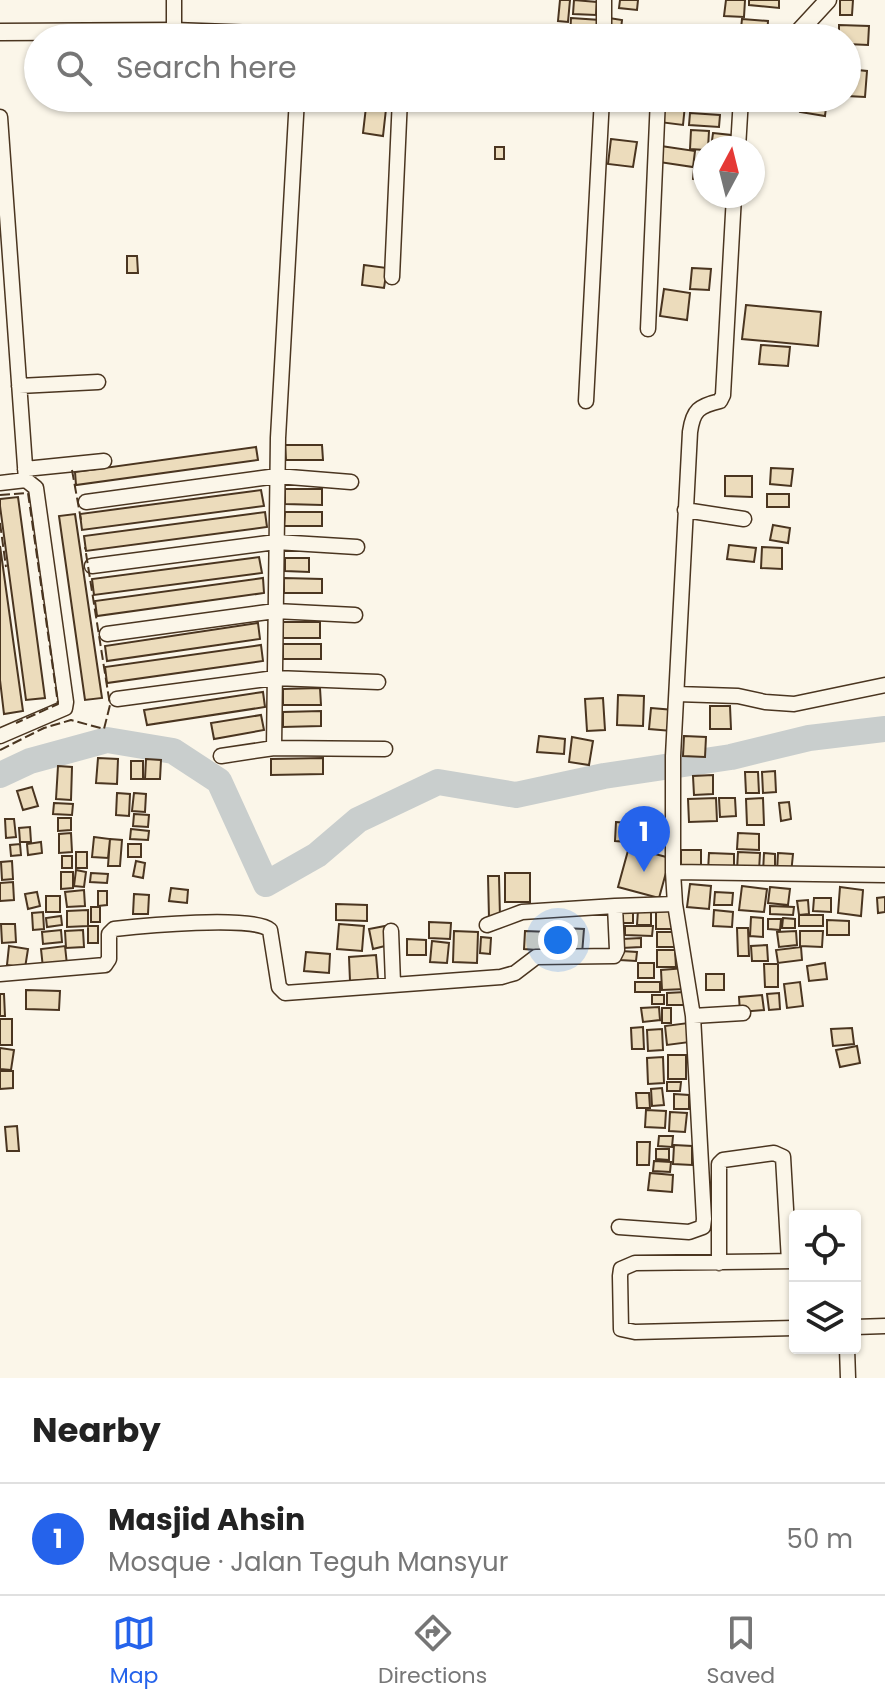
<!DOCTYPE html>
<meta charset="utf-8">
<style>
body{margin:0;font-family:Poppins,sans-serif;background:#f2f2f2;color:#222}
.controls{position:absolute;right:24px;bottom:24px;display:grid;overflow:hidden;border-radius:8px;box-shadow:0 2px 6px #0004}
.controls button{width:72px;height:72px;display:grid;place-items:center;padding:0;border:0;border-bottom:2px solid #e0e0e0;background:#fff;color:#222;font:40px sans-serif}
.compass{position:absolute;left:693px;top:136px;width:72px;height:72px;border-radius:50%;background:#fff;box-shadow:0 2px 6px #0004;rotate:7deg}
.you{position:absolute;left:558px;top:940px;width:28px;height:28px;margin:-20px;border:6px solid #fff;border-radius:50%;background:#1a73e8;box-shadow:0 0 0 12px #1a73e833}
.badge{display:grid;place-items:center;width:52px;height:52px;border-radius:50%;background:#2563eb;color:#fff;font-size:26px;font-weight:700}
.pin{position:absolute;translate:-50% -66px;filter:drop-shadow(0 2px 4px #0008)}
.pin::after{content:'';position:absolute;top:42px;width:28px;height:24px;background:inherit;clip-path:polygon(0 0,100% 0,50% 100%)}
.list{margin:0;padding:0;list-style:none}
h2{display:flex;justify-content:space-between;align-items:center;height:104px;margin:0;padding:0 32px;font-size:34px}
h2 small{font-size:26px;font-weight:400;color:#767676}
.list li{display:grid;grid-template-columns:52px 1fr auto;gap:24px;align-items:center;box-sizing:border-box;height:112px;padding:0 32px;border-top:2px solid #e0e0e0}
.list b{display:block;font-size:30px;white-space:nowrap}
.list p{margin:0;font-size:26px;white-space:nowrap;color:#767676}
.list em{font-size:26px;font-style:normal;color:#767676}
.icon{flex:none;width:44px;height:44px;fill:none;stroke:currentColor;stroke-width:2;stroke-linecap:round;stroke-linejoin:round}
.map{position:relative;flex:none;width:885px;height:1378px;overflow:hidden}
.search{position:absolute;background:#fff;box-shadow:0 2px 6px #0004;left:24px;right:24px;top:24px;height:88px;display:flex;align-items:center;gap:20px;box-sizing:border-box;padding:0 28px;border-radius:44px;color:#767676;font-size:30px}
.sheet{height:216px;background:#fff}
nav{display:flex;justify-content:space-around;align-items:center;box-sizing:border-box;height:112px;border-top:2px solid #e0e0e0;background:#fff;font-size:22px;color:#767676}
nav a{display:grid;justify-items:center;gap:4px}
nav .on{color:#2563eb}
.map>svg:first-child{display:block}
.lines{fill:none;stroke-linecap:round;stroke-linejoin:round}
.river{stroke:#c9cecd;stroke-width:26}
.building{fill:#ecdcbc;stroke:#4a3520;stroke-width:2}
.minor-casing{stroke:#4a3520;stroke-width:17}
.tertiary-casing{stroke:#4a3520;stroke-width:19}
.minor{stroke:#fbf6e9;stroke-width:14}
.tertiary{stroke:#fbf6e9;stroke-width:16}
.fence{stroke:#4a3520;stroke-width:2;stroke-dasharray:10 4;stroke-linecap:butt}
</style>
<div class="map">
<svg width="885" height="1378" viewBox="0 0 885 1378">
<rect width="100%" height="100%" fill="#fbf6e9"/>
<g class="lines">
<path class="river" d="M 0,775 L 30,761 L 107,740 L 173,751 L 219,781 L 266,884 L 317,855 L 358,820 L 438,782 L 516,795 L 604,776 L 731,757 L 809,738 L 885,729"/>
</g>
<path class="building" d="M 560,0 L 570,0 L 568,22 L 558,21 Z
M 574,0 L 597,2 L 596,15 L 573,14 Z
M 620,0 L 638,0 L 637,10 L 619,8 Z
M 726,0 L 745,0 L 744,17 L 724,16 Z
M 749,0 L 779,0 L 779,8 L 749,5 Z
M 840,0 L 853,0 L 852,15 L 840,15 Z
M 571,18 L 600,20 L 598,38 L 570,37 Z
M 609,18 L 622,20 L 620,38 L 607,38 Z
M 742,19 L 768,21 L 767,38 L 740,38 Z
M 839,25 L 869,26 L 868,45 L 847,44 L 847,38 L 839,38 Z
M 847,69 L 867,71 L 865,97 L 847,96 Z
M 696,98 L 722,98 L 720,110 L 695,106 Z
M 767,98 L 786,98 L 785,108 L 766,107 Z
M 802,98 L 827,98 L 825,116 L 800,112 Z
M 661,102 L 685,105 L 683,125 L 659,122 Z
M 366,107 L 386,109 L 383,136 L 363,133 Z
M 690,113 L 720,115 L 719,127 L 689,125 Z
M 691,130 L 709,131 L 708,148 L 705,150 L 690,149 Z
M 713,133 L 731,135 L 729,148 L 711,148 Z
M 611,139 L 637,142 L 633,167 L 608,164 Z
M 661,146 L 695,151 L 693,167 L 659,162 Z
M 495,147 L 504,147 L 504,159 L 495,159 Z
M 694,169 L 705,171 L 705,181 L 693,179 Z
M 127,256 L 137,256 L 138,273 L 127,273 Z
M 364,265 L 387,268 L 384,288 L 362,285 Z
M 692,268 L 711,269 L 709,290 L 690,289 Z
M 664,289 L 690,293 L 687,320 L 660,316 Z
M 746,305 L 821,312 L 818,346 L 742,339 Z
M 761,345 L 790,347 L 788,366 L 759,364 Z
M 285,445 L 322,445 L 323,460 L 286,460 Z
M 256,447 L 258,460 L 76,485 L 75,472 Z
M 771,468 L 793,469 L 791,486 L 770,484 Z
M 725,476 L 752,476 L 752,497 L 725,496 Z
M 285,489 L 322,489 L 322,505 L 285,504 Z
M 261,490 L 264,506 L 82,530 L 80,514 Z
M 767,494 L 789,494 L 789,507 L 767,507 Z
M 18,497 L 45,698 L 26,700 L 0,506 L 0,499 Z
M 265,512 L 267,527 L 86,551 L 84,536 Z
M 285,512 L 322,512 L 322,526 L 284,526 Z
M 75,514 L 102,698 L 85,700 L 59,516 Z
M 773,525 L 790,528 L 788,543 L 770,540 Z
M 729,545 L 756,548 L 754,562 L 727,559 Z
M 0,546 L 23,711 L 4,714 L 0,680 Z
M 762,547 L 782,548 L 782,569 L 761,568 Z
M 259,557 L 262,573 L 94,595 L 92,579 Z
M 285,558 L 309,558 L 309,572 L 285,571 Z
M 263,578 L 264,593 L 97,616 L 95,601 Z
M 284,578 L 322,579 L 322,593 L 284,593 Z
M 283,622 L 320,622 L 320,638 L 283,638 Z
M 258,623 L 260,639 L 107,661 L 105,646 Z
M 283,644 L 321,644 L 321,659 L 283,659 Z
M 261,645 L 263,661 L 107,683 L 105,667 Z
M 320,688 L 321,705 L 283,705 L 283,689 Z
M 263,692 L 265,707 L 147,725 L 144,710 Z
M 618,695 L 644,696 L 643,726 L 617,725 Z
M 603,698 L 605,730 L 587,731 L 585,699 Z
M 710,706 L 730,706 L 731,729 L 710,729 Z
M 651,708 L 674,710 L 672,731 L 649,729 Z
M 321,711 L 321,726 L 283,727 L 283,712 Z
M 261,715 L 264,730 L 214,739 L 211,723 Z
M 539,736 L 565,739 L 564,754 L 537,752 Z
M 684,736 L 706,737 L 705,757 L 683,756 Z
M 572,737 L 593,741 L 589,765 L 569,762 Z
M 98,758 L 118,759 L 117,784 L 96,783 Z
M 323,758 L 323,774 L 271,775 L 271,759 Z
M 146,759 L 161,760 L 160,779 L 145,779 Z
M 131,761 L 143,761 L 143,779 L 131,779 Z
M 58,766 L 72,767 L 71,800 L 56,799 Z
M 775,771 L 776,792 L 763,793 L 762,772 Z
M 745,772 L 758,772 L 759,793 L 746,793 Z
M 713,775 L 713,794 L 694,795 L 693,776 Z
M 32,787 L 38,806 L 23,810 L 17,791 Z
M 117,793 L 130,794 L 129,816 L 116,815 Z
M 134,793 L 146,794 L 145,812 L 132,811 Z
M 716,798 L 717,821 L 689,822 L 688,799 Z
M 719,798 L 735,798 L 736,816 L 720,817 Z
M 763,798 L 764,825 L 747,825 L 746,799 Z
M 789,802 L 791,819 L 781,821 L 779,803 Z
M 54,803 L 73,804 L 72,815 L 53,814 Z
M 134,814 L 149,815 L 148,827 L 133,826 Z
M 58,818 L 71,818 L 71,830 L 58,831 Z
M 5,819 L 14,819 L 16,837 L 6,838 Z
M 616,822 L 641,824 L 640,843 L 615,841 Z
M 30,827 L 31,842 L 20,842 L 19,828 Z
M 647,827 L 663,828 L 661,848 L 646,847 Z
M 131,829 L 149,831 L 148,840 L 130,839 Z
M 71,833 L 72,852 L 59,853 L 59,834 Z
M 738,833 L 759,834 L 759,850 L 737,849 Z
M 94,837 L 110,839 L 108,858 L 92,857 Z
M 110,839 L 122,840 L 120,866 L 108,866 Z
M 41,842 L 42,853 L 28,855 L 27,844 Z
M 20,844 L 21,855 L 11,856 L 10,845 Z
M 128,844 L 141,844 L 141,857 L 128,857 Z
M 629,847 L 670,858 L 659,898 L 618,887 Z
M 681,850 L 701,850 L 701,870 L 681,870 Z
M 76,852 L 87,852 L 87,868 L 76,868 Z
M 738,852 L 760,853 L 759,871 L 737,870 Z
M 709,853 L 734,854 L 734,871 L 708,871 Z
M 764,853 L 775,854 L 775,873 L 763,872 Z
M 778,853 L 793,854 L 791,874 L 777,872 Z
M 62,856 L 72,856 L 72,868 L 62,868 Z
M 12,861 L 13,879 L 2,880 L 1,862 Z
M 136,861 L 145,863 L 143,878 L 133,876 Z
M 76,870 L 86,872 L 84,887 L 74,886 Z
M 61,872 L 73,872 L 73,888 L 61,889 Z
M 91,873 L 108,874 L 107,883 L 90,882 Z
M 505,873 L 530,873 L 530,902 L 505,902 Z
M 488,876 L 499,876 L 500,917 L 489,918 Z
M 13,882 L 14,900 L 0,901 L 0,883 Z
M 690,884 L 711,886 L 709,909 L 687,907 Z
M 742,886 L 767,889 L 764,912 L 739,910 Z
M 770,887 L 790,889 L 788,905 L 768,903 Z
M 840,887 L 863,890 L 861,916 L 838,913 Z
M 171,888 L 188,890 L 187,903 L 169,901 Z
M 84,890 L 85,906 L 67,907 L 65,892 Z
M 98,891 L 107,891 L 107,905 L 98,906 Z
M 37,892 L 40,906 L 28,909 L 25,894 Z
M 715,892 L 733,893 L 732,905 L 714,905 Z
M 134,894 L 149,895 L 148,914 L 133,914 Z
M 46,896 L 60,896 L 60,912 L 46,912 Z
M 885,897 L 885,912 L 878,913 L 877,898 Z
M 814,898 L 831,898 L 831,912 L 813,911 Z
M 808,900 L 809,914 L 799,915 L 797,901 Z
M 336,904 L 367,905 L 367,921 L 336,920 Z
M 770,906 L 794,907 L 793,915 L 770,914 Z
M 91,907 L 100,907 L 100,922 L 91,922 Z
M 88,910 L 88,926 L 67,927 L 67,911 Z
M 638,910 L 651,910 L 651,925 L 637,925 Z
M 656,910 L 673,910 L 673,929 L 656,929 Z
M 714,910 L 733,912 L 732,927 L 713,926 Z
M 43,912 L 44,929 L 33,930 L 32,913 Z
M 622,912 L 633,912 L 633,923 L 623,923 Z
M 799,915 L 823,915 L 823,926 L 799,926 Z
M 61,916 L 62,925 L 47,927 L 46,918 Z
M 751,917 L 763,918 L 763,937 L 750,936 Z
M 783,918 L 795,919 L 795,928 L 782,928 Z
M 768,919 L 781,919 L 780,930 L 768,929 Z
M 827,920 L 849,921 L 849,935 L 827,935 Z
M 429,922 L 451,923 L 450,939 L 429,938 Z
M 1,924 L 15,924 L 16,942 L 2,943 Z
M 339,924 L 364,926 L 362,951 L 337,949 Z
M 88,926 L 98,926 L 98,943 L 88,943 Z
M 385,926 L 389,945 L 373,949 L 369,929 Z
M 625,926 L 653,926 L 652,936 L 625,935 Z
M 563,928 L 584,929 L 582,954 L 562,953 Z
M 737,928 L 748,928 L 749,956 L 738,956 Z
M 61,930 L 62,942 L 43,944 L 42,932 Z
M 83,930 L 84,947 L 66,948 L 65,931 Z
M 454,931 L 478,932 L 477,963 L 453,962 Z
M 525,931 L 550,932 L 549,951 L 524,949 Z
M 796,931 L 797,945 L 779,947 L 777,932 Z
M 800,931 L 823,931 L 822,947 L 800,946 Z
M 657,932 L 677,932 L 678,947 L 657,947 Z
M 481,937 L 491,938 L 490,954 L 480,953 Z
M 641,938 L 641,947 L 622,948 L 622,939 Z
M 407,939 L 426,940 L 426,955 L 407,955 Z
M 432,941 L 449,943 L 447,963 L 430,962 Z
M 767,945 L 768,961 L 752,961 L 751,946 Z
M 9,946 L 28,949 L 25,968 L 7,965 Z
M 65,946 L 67,965 L 43,968 L 41,949 Z
M 801,947 L 802,960 L 778,963 L 776,950 Z
M 657,950 L 675,950 L 676,967 L 657,967 Z
M 621,951 L 637,952 L 636,961 L 620,960 Z
M 306,952 L 330,954 L 329,973 L 304,971 Z
M 376,955 L 378,979 L 350,981 L 349,957 Z
M 638,963 L 654,963 L 654,978 L 638,978 Z
M 825,963 L 827,979 L 809,981 L 807,966 Z
M 764,964 L 778,964 L 778,987 L 765,987 Z
M 685,968 L 686,989 L 662,990 L 661,970 Z
M 706,974 L 724,974 L 724,990 L 706,990 Z
M 635,982 L 660,982 L 660,992 L 635,992 Z
M 800,982 L 803,1006 L 787,1008 L 784,984 Z
M 26,990 L 60,991 L 59,1010 L 26,1009 Z
M 685,992 L 686,1005 L 667,1005 L 667,993 Z
M 779,993 L 780,1009 L 769,1010 L 767,994 Z
M 0,994 L 4,994 L 5,1016 L 0,1016 Z
M 652,995 L 664,995 L 664,1004 L 652,1004 Z
M 762,995 L 764,1010 L 740,1012 L 739,997 Z
M 659,1007 L 660,1020 L 643,1022 L 641,1008 Z
M 662,1008 L 671,1008 L 671,1023 L 662,1023 Z
M 0,1019 L 12,1019 L 12,1045 L 0,1045 Z
M 688,1023 L 690,1042 L 667,1045 L 665,1026 Z
M 643,1027 L 644,1049 L 632,1049 L 631,1028 Z
M 852,1028 L 854,1044 L 833,1046 L 831,1029 Z
M 662,1029 L 663,1050 L 648,1051 L 647,1030 Z
M 857,1046 L 860,1063 L 840,1067 L 836,1050 Z
M 0,1048 L 14,1050 L 11,1070 L 0,1069 Z
M 668,1055 L 686,1055 L 686,1079 L 668,1079 Z
M 663,1057 L 664,1083 L 648,1084 L 647,1058 Z
M 0,1071 L 13,1071 L 13,1088 L 0,1089 Z
M 667,1082 L 681,1082 L 680,1091 L 667,1091 Z
M 662,1088 L 664,1105 L 652,1106 L 651,1089 Z
M 636,1093 L 649,1093 L 650,1108 L 637,1108 Z
M 674,1094 L 689,1095 L 689,1109 L 674,1109 Z
M 646,1110 L 666,1111 L 665,1128 L 645,1127 Z
M 670,1112 L 687,1113 L 685,1132 L 669,1131 Z
M 17,1126 L 19,1151 L 7,1151 L 5,1127 Z
M 659,1136 L 673,1136 L 672,1147 L 658,1146 Z
M 637,1142 L 650,1142 L 649,1165 L 637,1165 Z
M 674,1145 L 692,1146 L 692,1165 L 673,1164 Z
M 656,1149 L 669,1149 L 669,1160 L 656,1159 Z
M 654,1161 L 671,1162 L 670,1172 L 653,1171 Z
M 650,1173 L 673,1175 L 672,1192 L 648,1190 Z"/>
<g class="lines">
<g class="minor-casing">
<path id="minor" d="M 174,31 L 174,0
M 604,38 L 604,0
M 0,117 L 26,480
M 738,148 L 741,98
M 392,277 L 400,98
M 648,329 L 658,98
M 19,386 L 98,382
M 586,401 L 602,98
M 25,469 L 104,461
M 0,483 L 26,480 L 36,488 L 66,702 L 65,708 L 0,736
M 86,502 L 277,476 L 351,482
M 685,510 L 744,519
M 92,566 L 276,542 L 357,547
M 107,634 L 275,611 L 355,615
M 677,694 L 738,696 L 765,702 L 794,704 L 885,685
M 117,699 L 275,678 L 378,682
M 274,748 L 278,438 L 297,98
M 221,756 L 274,748 L 385,749
M 673,872 L 885,875
M 487,925 L 522,912 L 615,906
M 391,931 L 393,983
M 0,974 L 105,965 L 109,959 L 109,934 L 114,929 C 141,926 253,915 270,930 L 279,987 L 285,993 L 501,977 L 515,973 L 536,957 L 614,956 L 617,950 L 615,906 L 675,904
M 693,1016 L 743,1013
M 619,1227 L 689,1232 L 703,1227 L 704,1219 L 693,1016 L 675,904 L 673,872 L 673,756 L 690,432 C 693,410 699,406 720,401 L 723,395 L 734,196
M 795,1261 L 635,1263 L 621,1269 L 620,1276 L 621,1329 L 635,1332 L 795,1328
M 719,1263 L 719,1164 L 723,1160 L 774,1153 L 783,1157 L 789,1261
M 855,1327 L 885,1326
M 847,1348 L 848,1378"/>
</g>
<g class="tertiary-casing">
<path id="tertiary" d="M 0,32 L 174,31 L 371,38
M 793,38 L 828,0"/>
</g>
<use href="#minor" class="minor"/>
<use href="#tertiary" class="tertiary"/>
<path class="fence" d="M 72,470 L 81,520
M 0,495 L 28,493 L 58,704 L 16,723
M 0,523 L 6,567
M 0,750 L 44,728 L 71,720 L 104,729 L 110,705 L 85,547"/>
</g>
</svg>
<div class="controls">
<button><svg class="icon" aria-label="locate" viewBox="0 0 24 24"><circle cx="12" cy="12" r="6"/><path d="M12 2v4M12 18v4M2 12h4M18 12h4"/></svg></button>
<button><svg class="icon" aria-label="layers" viewBox="0 0 24 24"><path d="M12 4l9 5-9 5-9-5zM3 14l9 5 9-5"/></svg></button>
</div>
<svg class="compass" viewBox="-18 -18 36 36"><path d="M0-13l5 13h-10z" fill="#e53935"/><path d="M0 13l5-13h-10z" fill="#767676"/></svg>
<div class="you"></div>
<div class="pin badge" style="left:644px;top:872px">1</div>
<div class="search"><svg class="icon" aria-label="search" viewBox="0 0 24 24"><circle cx="10" cy="10" r="6"/><path d="M15 15l6 6"/></svg>Search here</div>
</div>
<section class="sheet">
<h2>Nearby<small></small></h2>
<ul class="list">
<li><span class="badge">1</span><div><b>Masjid Ahsin</b><p>Mosque · Jalan Teguh Mansyur</p></div><em>50 m</em></li>
</ul>
</section>
<nav>
<a class="on"><svg class="icon" aria-label="map" viewBox="0 0 24 24"><path d="M3 6l6-2 6 2 6-2v14l-6 2-6-2-6 2zM9 4v14M15 6v14"/></svg>Map</a>
<a><svg class="icon" aria-label="directions" viewBox="0 0 24 24"><path d="M12 3l9 9-9 9-9-9zM9 14v-3h6M13 9l2 2-2 2"/></svg>Directions</a>
<a><svg class="icon" aria-label="saved" viewBox="0 0 24 24"><path d="M7 4h10v16l-5-4-5 4z"/></svg>Saved</a>
</nav>
